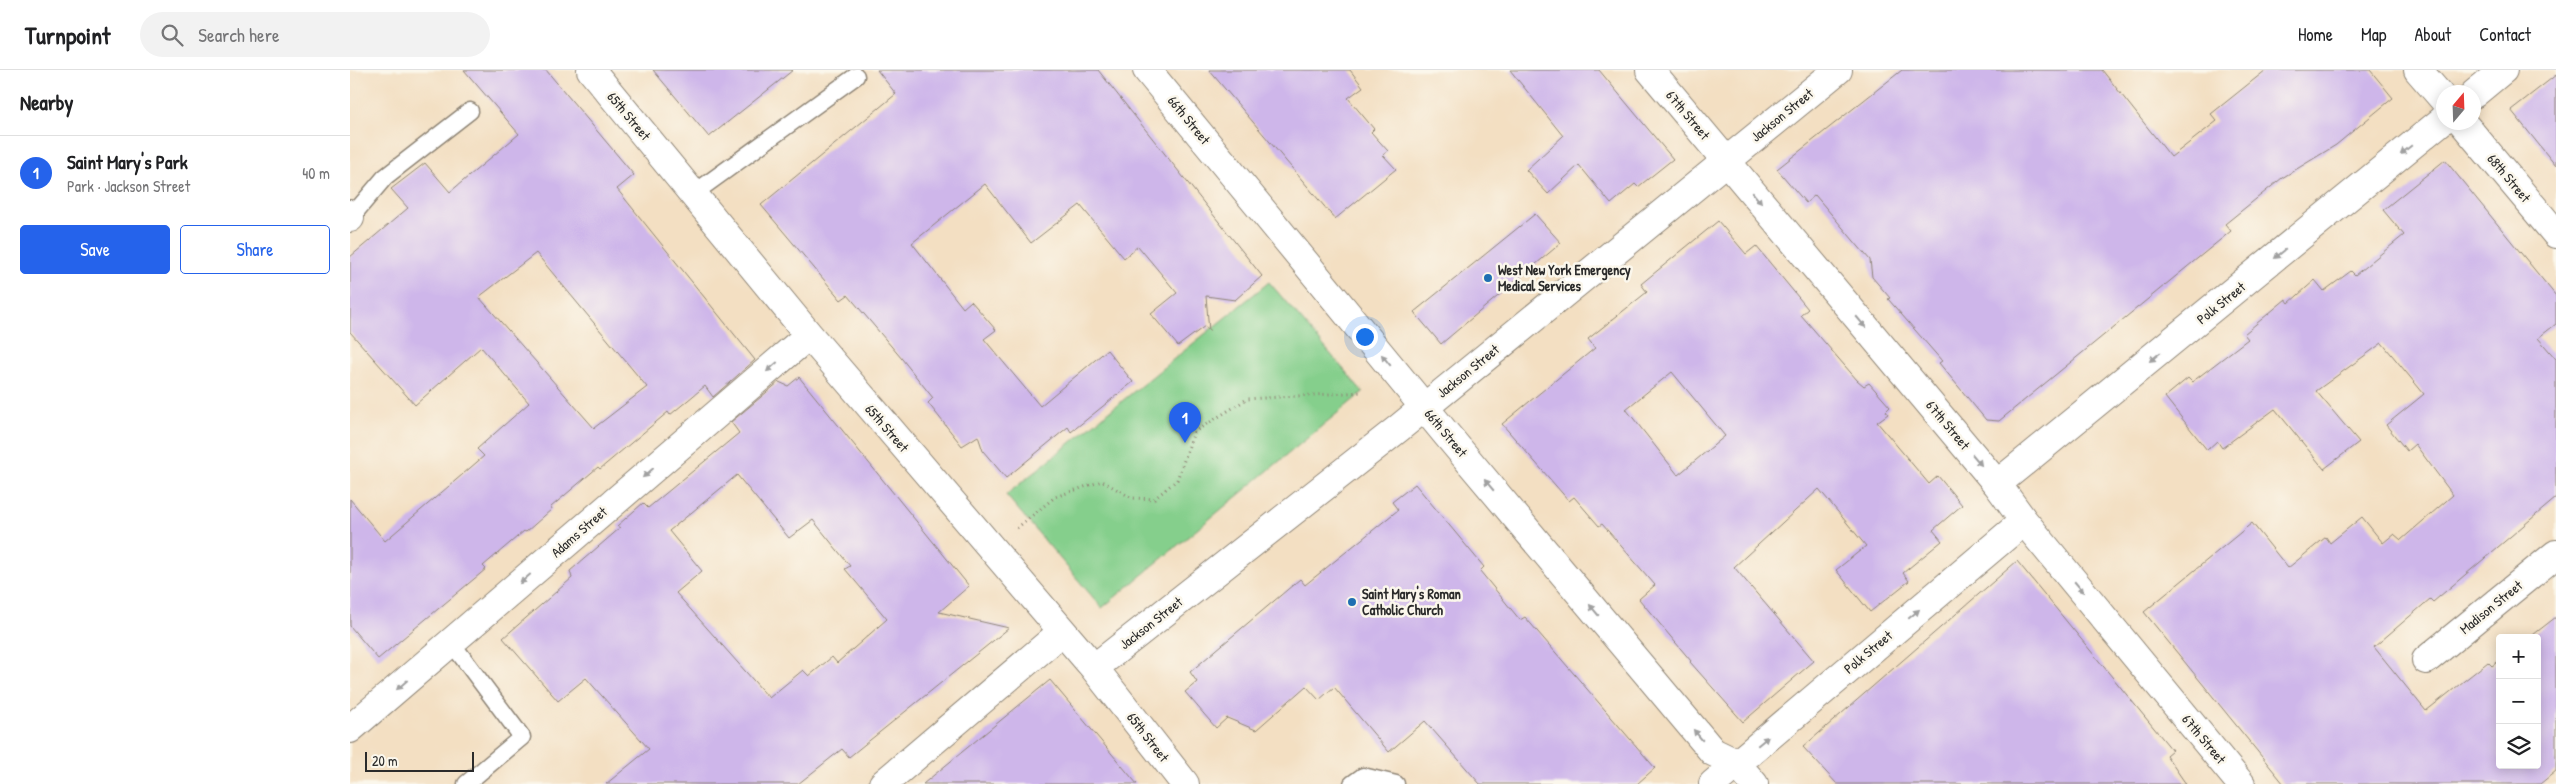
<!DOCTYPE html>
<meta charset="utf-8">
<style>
body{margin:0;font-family:"Patrick Hand",sans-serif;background:#f2f2f2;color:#202124}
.controls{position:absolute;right:15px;bottom:15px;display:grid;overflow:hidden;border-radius:5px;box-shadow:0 2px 12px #0003}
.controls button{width:45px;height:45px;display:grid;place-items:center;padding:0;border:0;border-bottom:1px solid #e0e0e0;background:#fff;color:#202124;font:25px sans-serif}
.compass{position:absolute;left:2086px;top:15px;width:45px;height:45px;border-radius:50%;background:#fff;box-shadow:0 2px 12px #0003;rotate:19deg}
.scale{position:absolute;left:15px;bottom:12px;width:109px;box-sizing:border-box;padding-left:5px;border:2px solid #2b2b2b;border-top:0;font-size:14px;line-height:18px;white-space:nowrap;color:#2b2b2b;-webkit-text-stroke:4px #fbf7ec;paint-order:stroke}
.you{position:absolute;left:1014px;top:266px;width:18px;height:18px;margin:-12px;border:4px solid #fff;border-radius:50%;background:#1a73e8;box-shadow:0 0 0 8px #1a73e833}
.badge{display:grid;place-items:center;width:32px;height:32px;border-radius:50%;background:#2563eb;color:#fff;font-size:16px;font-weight:700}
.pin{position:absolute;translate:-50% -41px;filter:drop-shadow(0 1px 2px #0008)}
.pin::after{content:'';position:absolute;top:26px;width:18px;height:15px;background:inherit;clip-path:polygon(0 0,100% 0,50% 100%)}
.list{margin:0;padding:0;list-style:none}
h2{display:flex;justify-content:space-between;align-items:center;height:65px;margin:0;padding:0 20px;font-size:21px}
h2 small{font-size:16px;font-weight:400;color:#757577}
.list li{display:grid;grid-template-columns:32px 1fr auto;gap:15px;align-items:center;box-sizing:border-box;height:75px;padding:0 20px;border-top:1px solid #e0e0e0}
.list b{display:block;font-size:19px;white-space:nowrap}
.list p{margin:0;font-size:16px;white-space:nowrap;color:#757577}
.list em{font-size:16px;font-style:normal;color:#757577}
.actions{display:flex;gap:10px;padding:15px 20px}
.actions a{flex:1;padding:11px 0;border:1px solid #2563eb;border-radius:5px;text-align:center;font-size:18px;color:#2563eb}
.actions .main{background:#2563eb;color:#fff}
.icon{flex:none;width:28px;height:28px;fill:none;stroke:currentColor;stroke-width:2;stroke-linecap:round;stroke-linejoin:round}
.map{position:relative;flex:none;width:2206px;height:714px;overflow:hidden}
header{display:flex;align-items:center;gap:30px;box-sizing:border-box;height:70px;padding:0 25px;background:#fff;border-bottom:1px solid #e0e0e0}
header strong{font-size:24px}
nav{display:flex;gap:28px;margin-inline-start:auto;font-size:18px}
.search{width:350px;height:45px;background:#f2f2f2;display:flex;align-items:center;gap:12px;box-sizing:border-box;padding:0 18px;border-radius:28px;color:#757577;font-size:19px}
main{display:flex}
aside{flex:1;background:#fff}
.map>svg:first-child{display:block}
.green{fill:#85cf8c;stroke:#587d5c}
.building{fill:#ceb6ea;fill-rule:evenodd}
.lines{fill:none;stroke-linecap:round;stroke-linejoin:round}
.service-casing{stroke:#8f8576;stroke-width:19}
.minor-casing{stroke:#8f8576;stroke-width:30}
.path{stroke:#8f8576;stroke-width:3;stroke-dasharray:1 4;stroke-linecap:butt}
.service{stroke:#fff;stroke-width:16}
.minor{stroke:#fff;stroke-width:28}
.oneway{fill:#a0a0a0}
.poi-dot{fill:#1f6fb2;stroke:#fbf7ec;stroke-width:2}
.labels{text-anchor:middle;stroke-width:5;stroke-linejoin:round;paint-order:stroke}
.street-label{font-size:14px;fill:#2b2b2b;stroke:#fbf7ec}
.poi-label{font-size:14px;font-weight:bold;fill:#2b2b2b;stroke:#fbf7ec;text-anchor:start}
</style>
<header>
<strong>Turnpoint</strong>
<div class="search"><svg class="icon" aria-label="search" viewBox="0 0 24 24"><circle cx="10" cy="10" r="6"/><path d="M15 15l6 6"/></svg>Search here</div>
<nav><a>Home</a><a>Map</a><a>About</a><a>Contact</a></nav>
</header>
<main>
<aside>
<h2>Nearby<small></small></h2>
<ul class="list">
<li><span class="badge">1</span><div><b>Saint Mary's Park</b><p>Park · Jackson Street</p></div><em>40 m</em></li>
</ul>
<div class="actions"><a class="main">Save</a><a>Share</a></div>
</aside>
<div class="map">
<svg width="2206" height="714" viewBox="0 0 2206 714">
<rect width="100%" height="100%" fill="#fbf7ec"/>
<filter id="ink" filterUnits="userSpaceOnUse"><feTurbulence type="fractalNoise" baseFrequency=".02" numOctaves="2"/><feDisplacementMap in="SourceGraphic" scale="10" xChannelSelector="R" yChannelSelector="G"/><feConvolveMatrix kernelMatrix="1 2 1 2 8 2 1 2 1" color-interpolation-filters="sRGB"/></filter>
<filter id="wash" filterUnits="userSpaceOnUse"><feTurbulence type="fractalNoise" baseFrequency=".0096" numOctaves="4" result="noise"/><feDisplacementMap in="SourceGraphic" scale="20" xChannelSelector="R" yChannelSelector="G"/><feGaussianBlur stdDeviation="1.12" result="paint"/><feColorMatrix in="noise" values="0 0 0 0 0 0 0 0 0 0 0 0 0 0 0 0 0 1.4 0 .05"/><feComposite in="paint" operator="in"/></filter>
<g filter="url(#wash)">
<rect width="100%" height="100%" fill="#f3dfc2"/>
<path class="green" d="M 919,212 L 1013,322 L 752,538 L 656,425 Z"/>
<g id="blocks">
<path class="building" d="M 114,0 L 196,0 L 284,105 L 267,119 L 405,290 L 363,327 L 355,316 L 320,345 L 318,342 L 250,399 L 248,397 L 201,437 L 202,439 L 176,462 L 174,461 L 133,496 L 136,499 L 28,589 L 0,556 L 0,429 L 35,471 L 134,386 L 127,379 L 179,333 L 131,277 L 65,335 L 0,262 L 0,187 L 58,138 L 41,119 L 75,93 L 100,122 L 169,64 ZM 186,183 L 297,317 L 244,358 L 129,227 Z
M 303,0 L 443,0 L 359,67 Z
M 527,0 L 748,0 L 912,206 L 885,230 L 856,226 L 859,261 L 855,256 L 828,276 L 801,244 L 827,223 L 788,176 L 774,188 L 730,135 L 681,173 L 635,114 L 562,173 L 613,238 L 621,231 L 646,260 L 634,269 L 690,336 L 757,280 L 783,312 L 721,362 L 718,357 L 656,408 L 633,381 L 628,366 L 612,376 L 578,333 L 583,328 L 552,289 L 498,225 L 491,230 L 411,135 L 546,24 Z
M 859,0 L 1000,0 L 1013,17 L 998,28 L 1024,59 L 1021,62 L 1038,81 L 1033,85 L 1046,99 L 985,149 Z
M 1160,0 L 1249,0 L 1323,89 L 1288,117 L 1285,114 L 1261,134 L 1229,95 L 1198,124 L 1176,100 L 1213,66 Z
M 1552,0 L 1752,0 L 1821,87 L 1867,51 L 1861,44 L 1916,0 L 2020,0 L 2043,28 L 1986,75 L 1932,108 L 1875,154 L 1881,161 L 1649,351 L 1636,350 L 1589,293 L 1592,291 L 1538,229 L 1540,228 L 1522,207 L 1520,190 L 1465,125 L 1456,133 L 1427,99 Z
M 2206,5 L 2206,96 L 2161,40 Z
M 2095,90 L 2206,226 L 2206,254 L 2188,268 L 2206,289 L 2206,428 L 2083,532 L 2080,529 L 2024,577 L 2076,641 L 2138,592 L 2142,596 L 2150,590 L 2150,695 L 2187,695 L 2187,568 L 2179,568 L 2206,547 L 2206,701 L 2190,714 L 1934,714 L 1794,542 L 1902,453 L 1938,498 L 1976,467 L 1980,473 L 2012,447 L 2033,473 L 2044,464 L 2051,470 L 2103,425 L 2065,374 L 2057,381 L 2036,355 L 2074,324 L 2032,273 L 1966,321 L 2009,372 L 1974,399 L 1925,339 L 1872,378 L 1867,371 L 1857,380 L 1815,327 L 1838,308 L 1842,312 L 1898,269 L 1894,264 L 1936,229 L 1939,233 L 1965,210 L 1974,221 L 2001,201 L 2005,205 L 2054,165 L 2033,140 Z
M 1185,144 L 1211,173 L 1091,274 L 1064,242 Z
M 1368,151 L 1396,184 L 1406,176 L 1458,239 L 1451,245 L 1507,310 L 1514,316 L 1519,313 L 1540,337 L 1536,341 L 1538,344 L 1527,352 L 1579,414 L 1588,406 L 1612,435 L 1583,460 L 1592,471 L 1553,503 L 1559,511 L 1520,542 L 1486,500 L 1516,476 L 1469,419 L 1384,497 L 1464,591 L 1393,652 L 1340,592 L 1341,591 L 1289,529 L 1305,515 L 1252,454 L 1249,456 L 1224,427 L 1219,431 L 1152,354 L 1245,278 L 1238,269 L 1297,222 L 1291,214 ZM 1322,302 L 1375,366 L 1328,405 L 1276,339 Z
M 449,307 L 619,516 L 589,542 L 659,558 L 499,687 L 492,679 L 448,714 L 256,714 L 299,679 L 236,608 L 208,631 L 153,568 L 222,508 L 220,501 L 270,458 L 267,456 L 293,433 L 298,438 L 389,363 L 381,352 L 429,312 L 438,316 ZM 387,405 L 439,468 L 463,450 L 500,496 L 495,499 L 537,549 L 487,593 L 482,587 L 459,606 L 453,600 L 419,628 L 326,523 L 352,501 L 319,461 Z
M 1065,414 L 1134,497 L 1130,501 L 1170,550 L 1175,547 L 1305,698 L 1287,714 L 1130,714 L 1075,651 L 1039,682 L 984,617 L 969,630 L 956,616 L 906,660 L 877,648 L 866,658 L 835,622 L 847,612 L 840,602 L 950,509 L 955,515 L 1048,440 L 1042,432 Z
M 1667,491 L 1822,680 L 1816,685 L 1836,714 L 1487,714 L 1453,677 Z
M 700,610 L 787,714 L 573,714 Z"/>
</g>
</g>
<g filter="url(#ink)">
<use href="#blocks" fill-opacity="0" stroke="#8f8576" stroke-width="1"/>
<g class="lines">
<g class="service-casing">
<path id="service" d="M 343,124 L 506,6
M 2,146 L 35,107 L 120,41
M 101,572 L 172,667 L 116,714
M 1002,714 L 1013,706 L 1046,714"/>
</g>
<g class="minor-casing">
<path id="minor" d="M 241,0 L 459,265 L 744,598 L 835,714
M 797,0 L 1097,365 L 1363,682 L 1386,693 L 1404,714
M 1300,0 L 1647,414 L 1674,451 L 1891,714
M 2068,0 L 2094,30
M 2124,24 L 2153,0
M 2112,52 L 2206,164
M 0,144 L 0,148
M 1647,414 L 2094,49
M 2076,590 L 2206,484
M 744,598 L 1049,358 L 1488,0
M 0,659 L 459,265
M 533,714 L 712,562
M 1363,714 L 1674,451"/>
</g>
<path class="path" d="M 667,458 L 705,427 L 752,411 L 782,428 L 804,429 L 827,410 L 844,362 L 897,329 L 1013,322"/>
<use href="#service" class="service"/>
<use href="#minor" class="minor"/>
</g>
<defs><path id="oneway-solid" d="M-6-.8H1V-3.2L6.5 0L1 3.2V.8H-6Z" transform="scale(1.25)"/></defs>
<g class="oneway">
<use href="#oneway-solid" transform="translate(2056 80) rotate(141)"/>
<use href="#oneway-solid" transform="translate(1407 128) rotate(50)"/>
<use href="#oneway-solid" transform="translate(1930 184) rotate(141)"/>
<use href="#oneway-solid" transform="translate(1511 252) rotate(50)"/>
<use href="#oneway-solid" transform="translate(1805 287) rotate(141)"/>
<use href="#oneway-solid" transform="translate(1036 290) rotate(-129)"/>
<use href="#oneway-solid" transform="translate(422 297) rotate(139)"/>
<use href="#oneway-solid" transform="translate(1627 390) rotate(50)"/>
<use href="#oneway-solid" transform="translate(298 403) rotate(139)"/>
<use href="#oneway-solid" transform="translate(1139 415) rotate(-130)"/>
<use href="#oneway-solid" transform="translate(175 509) rotate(139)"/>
<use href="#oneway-solid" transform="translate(1729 517) rotate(50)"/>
<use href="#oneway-solid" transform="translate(1244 540) rotate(-130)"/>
<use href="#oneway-solid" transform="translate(1564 544) rotate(-40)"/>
<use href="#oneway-solid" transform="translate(52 615) rotate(139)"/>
<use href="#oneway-solid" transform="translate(1348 665) rotate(-130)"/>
<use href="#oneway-solid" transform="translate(1413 671) rotate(-40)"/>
</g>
</g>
<g class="poi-dot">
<circle cx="1138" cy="208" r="5"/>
<circle cx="1002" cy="532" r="5"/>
</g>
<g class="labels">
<g class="street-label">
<text transform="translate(1338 45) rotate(50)" y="5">67th Street</text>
<text transform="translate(1432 45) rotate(-39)" y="5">Jackson Street</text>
<text transform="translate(279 46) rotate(50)" y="5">65th Street</text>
<text transform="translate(839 50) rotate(51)" y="5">66th Street</text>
<text transform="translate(2159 108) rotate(50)" y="5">68th Street</text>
<text transform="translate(1871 233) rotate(-39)" y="5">Polk Street</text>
<text transform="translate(1118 301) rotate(-39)" y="5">Jackson Street</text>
<text transform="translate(1598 355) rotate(50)" y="5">67th Street</text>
<text transform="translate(537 358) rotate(49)" y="5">65th Street</text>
<text transform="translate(1096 363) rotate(50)" y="5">66th Street</text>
<text transform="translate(229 462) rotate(-41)" y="5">Adams Street</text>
<text transform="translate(2141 537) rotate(-39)" y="5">Madison Street</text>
<text transform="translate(801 553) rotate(-38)" y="5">Jackson Street</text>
<text transform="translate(1518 582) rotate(-40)" y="5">Polk Street</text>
<text transform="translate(798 667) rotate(52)" y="5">65th Street</text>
<text transform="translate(1854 669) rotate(50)" y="5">67th Street</text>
</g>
<g class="poi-label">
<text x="1148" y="205">West New York Emergency<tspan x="1148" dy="16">Medical Services</tspan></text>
<text x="1012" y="529">Saint Mary's Roman<tspan x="1012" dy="16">Catholic Church</tspan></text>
</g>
</g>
</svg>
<div class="controls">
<button>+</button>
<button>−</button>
<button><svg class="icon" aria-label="layers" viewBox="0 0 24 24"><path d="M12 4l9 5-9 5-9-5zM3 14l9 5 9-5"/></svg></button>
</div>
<svg class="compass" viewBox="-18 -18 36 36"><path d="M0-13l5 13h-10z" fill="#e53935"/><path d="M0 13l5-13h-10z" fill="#757577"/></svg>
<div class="scale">20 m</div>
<div class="you"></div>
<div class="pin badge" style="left:835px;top:373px">1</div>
</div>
</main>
